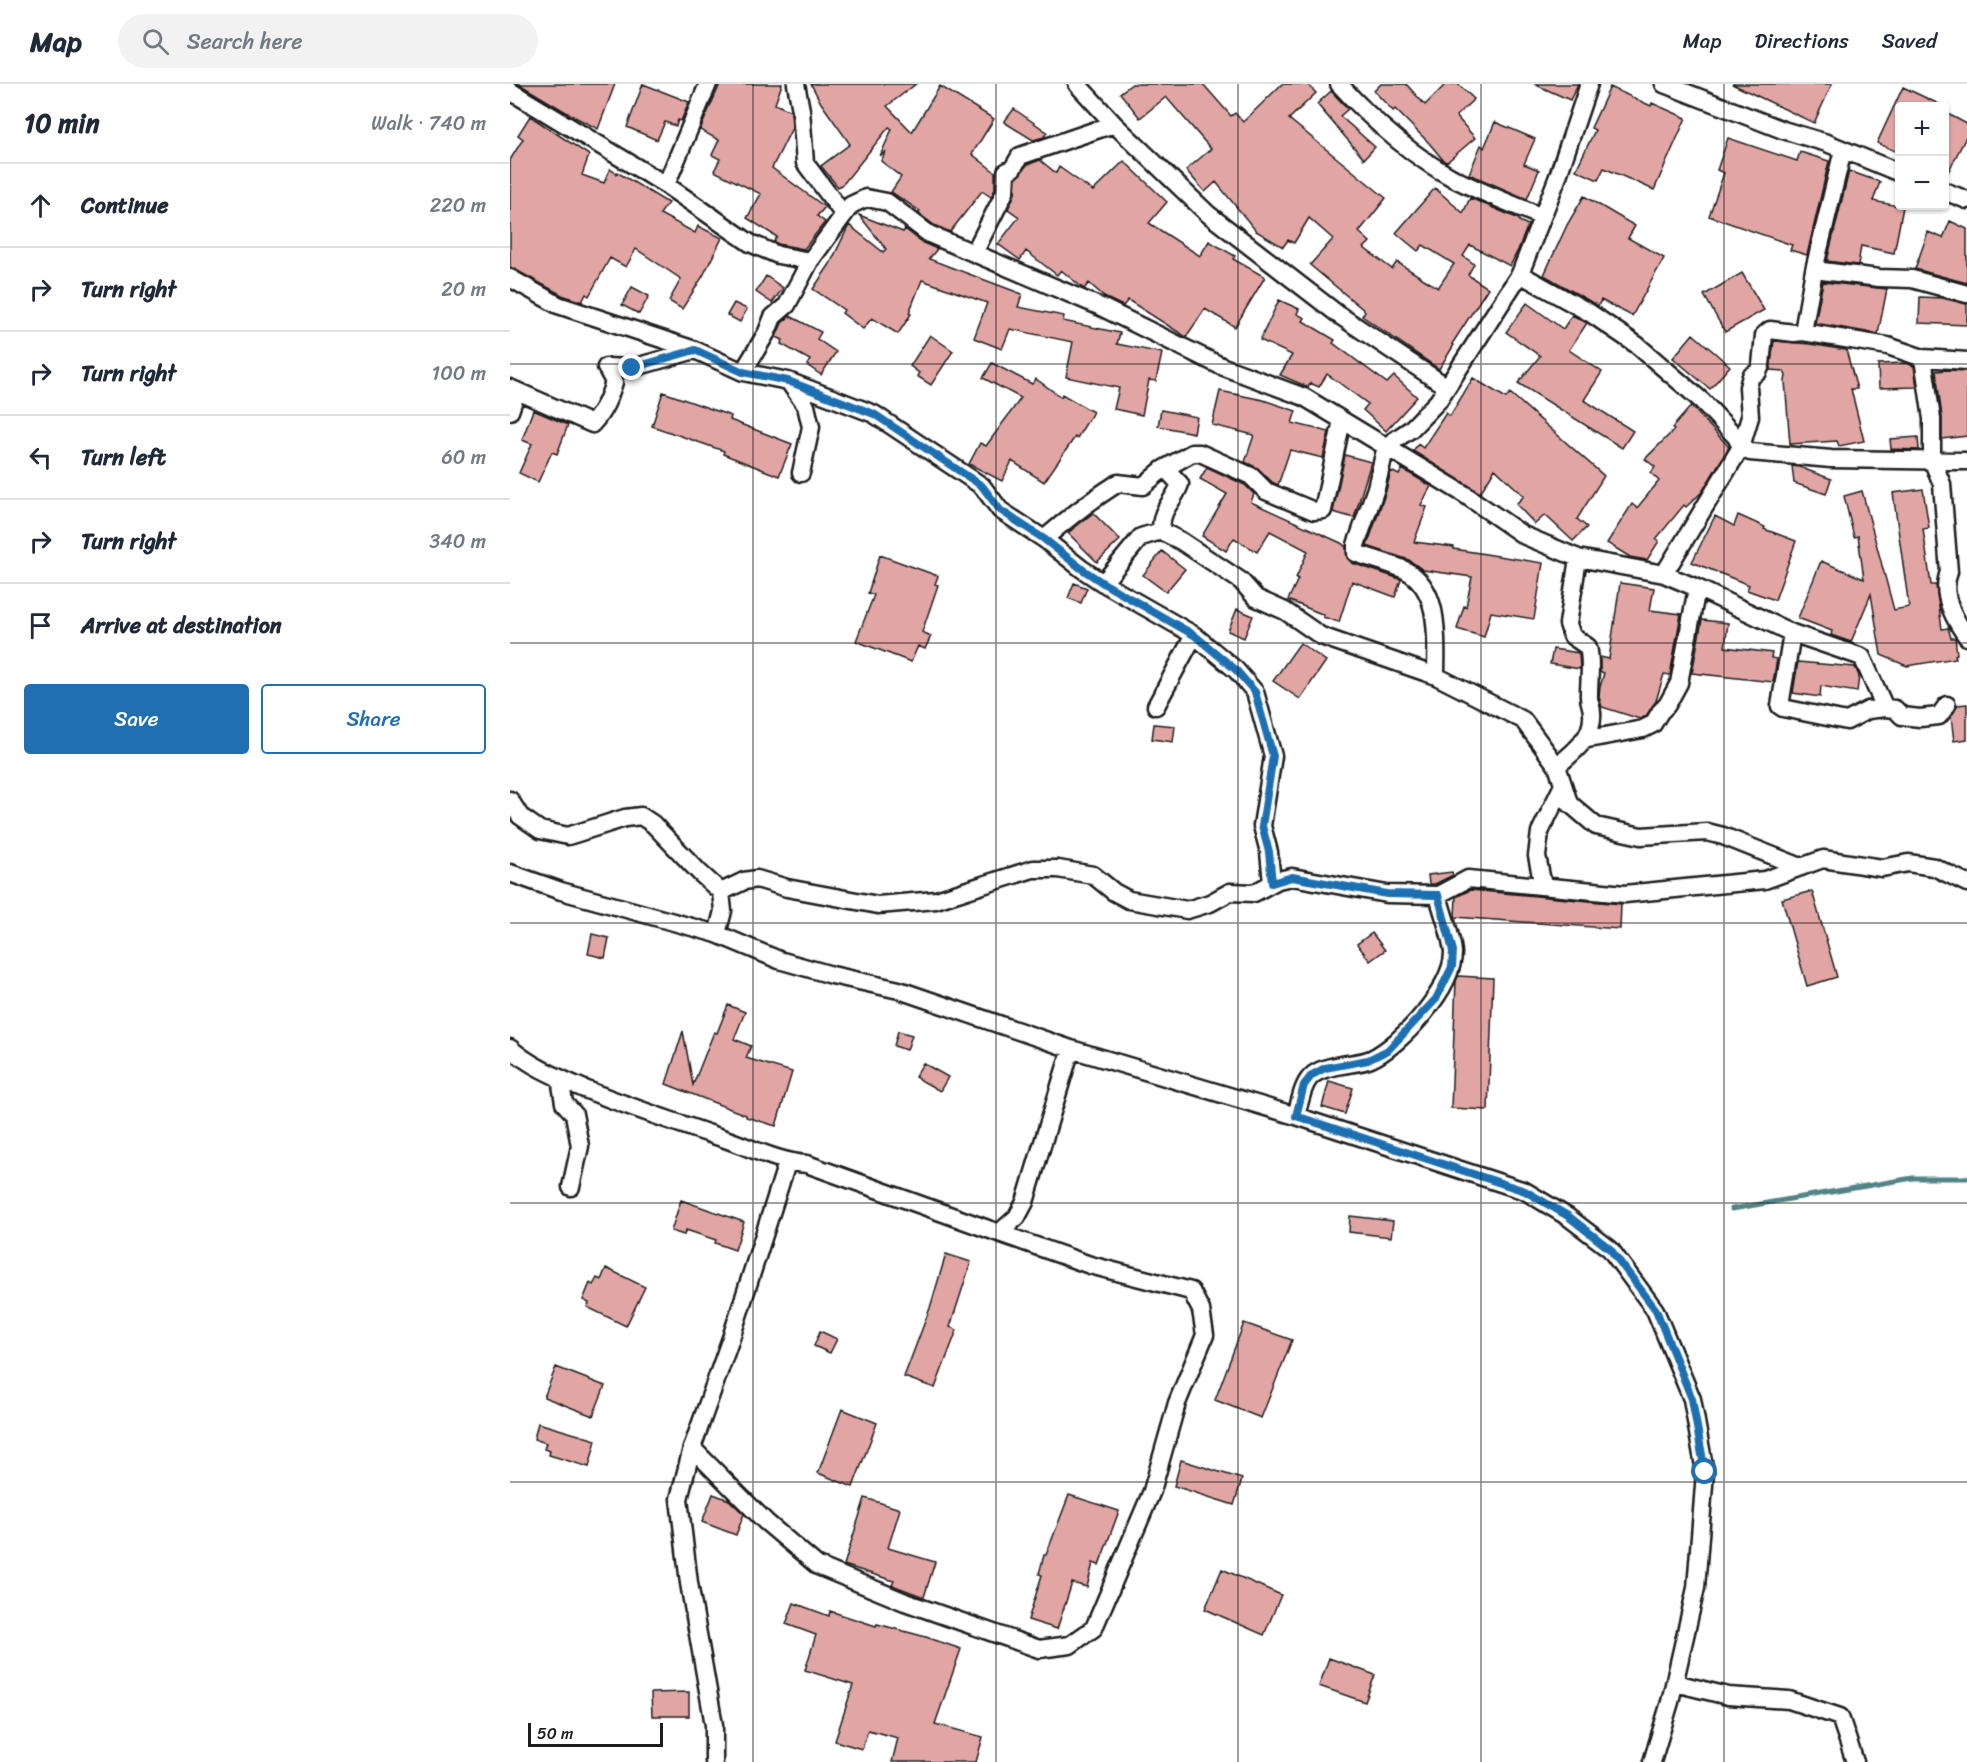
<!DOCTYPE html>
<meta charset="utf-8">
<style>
body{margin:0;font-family:Sriracha,sans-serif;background:#f2f2f3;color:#1f2937}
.controls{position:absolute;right:18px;top:18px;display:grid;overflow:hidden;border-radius:6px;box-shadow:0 2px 4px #0004}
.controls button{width:54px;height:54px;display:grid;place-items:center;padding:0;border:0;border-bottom:2px solid #e0e1e3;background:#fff;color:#1f2937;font:30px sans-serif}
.scale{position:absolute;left:18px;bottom:15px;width:135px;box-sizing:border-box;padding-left:6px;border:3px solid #1c1c1c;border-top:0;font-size:16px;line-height:21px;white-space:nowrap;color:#1c1c1c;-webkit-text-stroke:4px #fff;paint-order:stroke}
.stop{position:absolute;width:18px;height:18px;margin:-14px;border:4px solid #1f6fb2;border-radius:50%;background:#fff}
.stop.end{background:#1f6fb2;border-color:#fff;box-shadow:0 2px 6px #0008}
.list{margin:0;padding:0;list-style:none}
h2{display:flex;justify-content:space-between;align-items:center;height:78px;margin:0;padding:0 24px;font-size:26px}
h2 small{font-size:20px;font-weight:400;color:#747a83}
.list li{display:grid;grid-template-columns:39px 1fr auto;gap:18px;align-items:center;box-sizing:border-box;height:84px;padding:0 24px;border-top:2px solid #e0e1e3}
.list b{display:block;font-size:22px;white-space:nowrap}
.list em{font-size:20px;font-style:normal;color:#747a83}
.actions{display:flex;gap:12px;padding:18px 24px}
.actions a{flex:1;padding:14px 0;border:2px solid #1f6fb2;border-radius:6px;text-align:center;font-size:21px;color:#1f6fb2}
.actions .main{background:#1f6fb2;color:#fff}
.icon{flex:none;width:33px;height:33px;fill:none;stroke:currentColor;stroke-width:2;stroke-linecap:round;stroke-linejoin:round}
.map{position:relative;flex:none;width:1457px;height:1678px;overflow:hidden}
header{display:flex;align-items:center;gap:36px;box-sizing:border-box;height:84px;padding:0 30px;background:#fff;border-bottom:2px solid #e0e1e3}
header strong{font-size:28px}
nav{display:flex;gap:33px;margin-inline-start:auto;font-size:21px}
.search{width:420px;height:54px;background:#f2f2f3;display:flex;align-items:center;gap:15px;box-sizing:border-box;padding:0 21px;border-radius:33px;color:#747a83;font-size:22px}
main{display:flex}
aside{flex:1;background:#fff}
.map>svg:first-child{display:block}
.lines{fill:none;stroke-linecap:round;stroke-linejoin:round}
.stream{stroke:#538387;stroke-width:5}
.building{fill:#e1a6a4;stroke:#1c1c1c;stroke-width:1.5}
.minor-casing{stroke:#1c1c1c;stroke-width:21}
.minor{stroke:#fff;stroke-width:16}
.route{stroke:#1f6fb2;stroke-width:8}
.grid{fill:none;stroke:#1c1c1c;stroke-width:1.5;stroke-opacity:0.55}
</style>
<header>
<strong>Map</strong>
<div class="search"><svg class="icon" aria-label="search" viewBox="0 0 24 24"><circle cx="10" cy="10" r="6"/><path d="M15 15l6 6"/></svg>Search here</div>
<nav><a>Map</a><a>Directions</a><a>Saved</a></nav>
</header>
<main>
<aside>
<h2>10 min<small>Walk · 740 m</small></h2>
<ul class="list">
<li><svg class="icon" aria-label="ahead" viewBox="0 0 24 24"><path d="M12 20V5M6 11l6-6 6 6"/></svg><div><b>Continue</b></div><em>220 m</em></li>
<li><svg class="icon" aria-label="right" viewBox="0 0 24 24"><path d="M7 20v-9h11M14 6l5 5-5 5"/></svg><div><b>Turn right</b></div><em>20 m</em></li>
<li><svg class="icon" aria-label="right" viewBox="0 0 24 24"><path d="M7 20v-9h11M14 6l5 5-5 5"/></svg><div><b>Turn right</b></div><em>100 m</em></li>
<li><svg class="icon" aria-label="left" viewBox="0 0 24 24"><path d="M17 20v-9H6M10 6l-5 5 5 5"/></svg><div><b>Turn left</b></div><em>60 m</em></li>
<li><svg class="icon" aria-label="right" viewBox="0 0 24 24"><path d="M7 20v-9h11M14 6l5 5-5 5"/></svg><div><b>Turn right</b></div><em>340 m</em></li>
<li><svg class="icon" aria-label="arrive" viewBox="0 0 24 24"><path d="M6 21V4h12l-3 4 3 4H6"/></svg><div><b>Arrive at destination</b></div></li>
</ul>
<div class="actions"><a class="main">Save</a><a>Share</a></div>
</aside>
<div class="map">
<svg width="1457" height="1678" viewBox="0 0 1457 1678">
<rect width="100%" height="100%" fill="#fff"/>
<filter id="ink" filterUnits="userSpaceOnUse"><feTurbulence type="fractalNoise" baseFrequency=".0167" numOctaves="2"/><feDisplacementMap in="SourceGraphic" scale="12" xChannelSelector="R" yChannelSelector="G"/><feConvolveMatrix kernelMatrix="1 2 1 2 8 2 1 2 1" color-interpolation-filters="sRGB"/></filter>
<g filter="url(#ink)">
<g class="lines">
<path class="stream" d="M 1222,1125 L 1403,1094 L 1457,1094"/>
</g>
<path class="building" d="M 9,0 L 105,0 L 88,45 L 61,31 Z
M 133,0 L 179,18 L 171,37 L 168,36 L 166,42 L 155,38 L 147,56 L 117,43 Z
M 210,0 L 272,0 L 265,20 L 281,27 L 282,44 L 262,84 L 315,123 L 307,132 L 315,138 L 294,165 L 268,160 L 264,157 L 267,153 L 237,134 L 251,110 L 204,87 L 210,75 L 202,71 L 209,56 L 190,46 Z
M 301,0 L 406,0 L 377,22 L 402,48 L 430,2 L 484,35 L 462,70 L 485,88 L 485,105 L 481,113 L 472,107 L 440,148 L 424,141 L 408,129 L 410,127 L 381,108 L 391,93 L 371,77 L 376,67 L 370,72 L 382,45 L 379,43 L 334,99 L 328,103 L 311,82 L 340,60 L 311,19 Z
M 622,0 L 693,0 L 721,32 L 725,29 L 733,38 L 772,0 L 797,0 L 806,9 L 779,35 L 876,114 L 849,148 L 860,158 L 854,164 L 882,185 L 887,178 L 928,204 L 944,180 L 913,161 L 908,167 L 886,149 L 925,104 L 953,129 L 960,114 L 1009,135 L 1009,137 L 1018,141 L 1008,166 L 1000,182 L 960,161 L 953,172 L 964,180 L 958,191 L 978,204 L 942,260 L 944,261 L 929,285 L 852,232 L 855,227 L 800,181 L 823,155 L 799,134 L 784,159 L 778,156 L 773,163 L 746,147 L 706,98 L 695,108 L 676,86 L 701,65 L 656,13 L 630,34 L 610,9 Z
M 871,0 L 896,0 L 915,21 L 936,0 L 948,0 L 964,15 L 946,32 L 965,54 L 937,78 L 934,77 L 919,59 L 885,25 L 883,27 L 864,7 Z
M 1024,0 L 1068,0 L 1060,16 Z
M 1222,0 L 1322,0 L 1304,39 Z
M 1100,3 L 1141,22 L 1142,19 L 1176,34 L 1144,106 L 1094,84 L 1088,96 L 1066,86 L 1085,46 L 1081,44 Z
M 1393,3 L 1433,22 L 1389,22 L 1389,69 L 1367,59 Z
M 821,7 L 838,25 L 830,32 L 865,63 L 854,75 L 807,20 Z
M 504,25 L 537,48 L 534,53 L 523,56 L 494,38 Z
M 1434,28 L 1457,40 L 1457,51 L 1434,96 Z
M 20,32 L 79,71 L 72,91 L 94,99 L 100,85 L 107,90 L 107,88 L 158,119 L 150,130 L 185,149 L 188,142 L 212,154 L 193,192 L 172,225 L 159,217 L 171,195 L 126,165 L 116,183 L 100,174 L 79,212 L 76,210 L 72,218 L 52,211 L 0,183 L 0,76 L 13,55 L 8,51 Z
M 985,38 L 1025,55 L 1014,80 L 1029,86 L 1017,115 L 959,90 L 971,61 L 974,64 Z
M 1218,54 L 1287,77 L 1290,68 L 1319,77 L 1297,171 L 1280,166 L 1282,161 L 1199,132 L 1214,89 L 1207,86 Z
M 530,76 L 546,89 L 549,83 L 583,107 L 614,77 L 657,118 L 639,139 L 690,172 L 699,157 L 725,172 L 723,175 L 755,193 L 725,243 L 695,225 L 676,253 L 618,216 L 613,222 L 596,214 L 579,199 L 574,205 L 551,186 L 547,191 L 516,167 L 510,176 L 488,160 L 509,133 L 498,125 L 505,109 L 506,94 L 517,81 Z
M 1339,87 L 1370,98 L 1363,117 L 1393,123 L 1384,169 L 1351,162 L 1348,181 L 1317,177 Z
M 1074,112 L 1125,142 L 1118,154 L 1154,174 L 1122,232 L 1091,216 L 1088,222 L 1034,191 L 1057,141 Z
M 349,131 L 393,148 L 395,145 L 413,159 L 427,165 L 419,175 L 512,210 L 508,223 L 554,232 L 553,237 L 610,249 L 607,260 L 652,269 L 646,297 L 639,296 L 632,331 L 604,325 L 609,304 L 556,293 L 563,258 L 500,245 L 492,265 L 464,254 L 477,219 L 412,196 L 399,229 L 401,230 L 388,250 L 362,234 L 353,245 L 332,229 L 334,226 L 303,205 L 320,180 L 339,141 L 373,168 L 376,165 Z
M 1440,137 L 1457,145 L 1457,199 L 1405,185 L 1418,148 L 1433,154 Z
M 1232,189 L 1254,226 L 1215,248 L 1194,211 Z
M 256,192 L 273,204 L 262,219 L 246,208 Z
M 1313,198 L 1377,205 L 1368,250 L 1305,239 Z
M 122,203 L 139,212 L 129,230 L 112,221 Z
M 1410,213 L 1432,214 L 1457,220 L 1457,241 L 1409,239 Z
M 769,216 L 789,225 L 787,230 L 795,234 L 793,237 L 825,256 L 823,259 L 877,299 L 884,292 L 907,313 L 876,347 L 853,326 L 858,320 L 817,290 L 809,303 L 800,299 L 798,303 L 770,291 L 782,271 L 750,256 Z
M 224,219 L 237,225 L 230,238 L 217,231 Z
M 1017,219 L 1053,245 L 1062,231 L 1077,239 L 1059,266 L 1092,288 L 1074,316 L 1123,347 L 1112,364 L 1008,299 L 1030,272 L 996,248 Z
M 280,232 L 311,248 L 307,255 L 326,268 L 311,291 L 297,281 L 300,276 L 271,260 L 273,256 L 266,253 L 272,239 Z
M 1183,250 L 1220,282 L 1200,305 L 1163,274 Z
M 420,251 L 443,267 L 421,301 L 407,292 L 409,289 L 400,282 Z
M 1264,257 L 1300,260 L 1336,266 L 1347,305 L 1341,305 L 1354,357 L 1329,362 L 1327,357 L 1280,360 L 1275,297 L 1276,292 L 1274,287 L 1260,286 Z
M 482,279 L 522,300 L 526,295 L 551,313 L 552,310 L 583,328 L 567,354 L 565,353 L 534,398 L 502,377 L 492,397 L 459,380 L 470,359 L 476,362 L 511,314 L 473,294 Z
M 1396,279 L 1404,282 L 1407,303 L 1369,304 L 1368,280 Z
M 1437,286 L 1457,287 L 1457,352 L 1432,355 L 1432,333 L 1426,287 Z
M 963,294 L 996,314 L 1000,309 L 1094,392 L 1067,435 L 1077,443 L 1063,457 L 1035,431 L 1025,440 L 1006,420 L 1014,412 L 985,385 L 970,409 L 903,367 L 908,360 L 913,364 L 936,329 L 940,332 Z
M 710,307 L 753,316 L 786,327 L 782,339 L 819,348 L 813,374 L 780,366 L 768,401 L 762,398 L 748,384 L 735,378 L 744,351 L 702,341 Z
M 153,308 L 221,332 L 220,336 L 282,360 L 269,392 L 213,370 L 214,367 L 142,342 Z
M 1181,322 L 1219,363 L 1192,408 L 1176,423 L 1174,421 L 1146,455 L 1149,457 L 1137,476 L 1120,473 L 1097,459 L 1122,420 L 1127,424 L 1149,397 L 1141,389 L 1145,383 L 1135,375 L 1164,346 L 1162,344 Z
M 23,326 L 58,341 L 47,370 L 42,368 L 28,398 L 9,389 L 22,360 L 12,356 Z
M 651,326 L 687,333 L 684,349 L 648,342 Z
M 1408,353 L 1409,366 L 1381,365 L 1380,355 Z
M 835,371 L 861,378 L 844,434 L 823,428 Z
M 1282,382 L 1289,383 L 1321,395 L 1316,410 L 1284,399 Z
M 697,383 L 735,401 L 744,410 L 741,418 L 831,459 L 836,463 L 837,474 L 842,479 L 890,495 L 891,496 L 885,513 L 842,497 L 829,538 L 813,533 L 814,531 L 778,516 L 788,495 L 786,494 L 798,467 L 760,447 L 747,468 L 724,454 L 716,467 L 692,452 L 717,410 L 690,395 Z
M 892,385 L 921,402 L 911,421 L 917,423 L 904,458 L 944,463 L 944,465 L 1033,479 L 1024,535 L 981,528 L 974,553 L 947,545 L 954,522 L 956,523 L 962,493 L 913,486 L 899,476 L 857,462 L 876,407 L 881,387 L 889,391 Z
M 1413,405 L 1419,444 L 1413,445 L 1421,501 L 1426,501 L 1432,545 L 1438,544 L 1441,554 L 1445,554 L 1447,570 L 1445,571 L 1446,574 L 1397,582 L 1371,571 L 1361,510 L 1341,558 L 1321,551 L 1322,547 L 1288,534 L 1311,477 L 1354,495 L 1348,452 L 1344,453 L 1334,412 L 1352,407 L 1384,526 L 1399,523 L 1383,409 Z
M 583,429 L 610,456 L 587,478 L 558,449 Z
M 1228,431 L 1255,443 L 1254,445 L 1286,457 L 1265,516 L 1237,506 L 1239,501 L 1182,478 L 1205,432 L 1224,442 Z
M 652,467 L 675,485 L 656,508 L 633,491 Z
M 370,471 L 428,492 L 425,500 L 428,501 L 412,548 L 421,552 L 415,565 L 408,562 L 401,578 L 346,557 L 364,511 L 358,509 Z
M 564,499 L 577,504 L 571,519 L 558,514 Z
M 1110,499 L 1144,504 L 1140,526 L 1171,530 L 1160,591 L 1154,590 L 1146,617 L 1136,632 L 1130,635 L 1092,623 L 1089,613 L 1090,603 L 1094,589 L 1090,588 L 1090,573 L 1099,575 Z
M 727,525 L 743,532 L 734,554 L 718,547 Z
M 1192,536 L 1218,539 L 1215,563 L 1262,569 L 1261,574 L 1267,575 L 1263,598 L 1182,589 Z
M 790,559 L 816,577 L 790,615 L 763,597 Z
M 1043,565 L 1069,569 L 1070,585 L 1040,580 Z
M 1288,578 L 1345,583 L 1349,592 L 1347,608 L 1311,602 L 1310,613 L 1283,609 Z
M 1457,620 L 1457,655 L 1444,657 L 1441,633 L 1447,621 Z
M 644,640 L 665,642 L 663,658 L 642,655 Z
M 942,788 L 943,791 L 925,800 L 919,800 L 918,791 Z
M 960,806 L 1111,820 L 1110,845 L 945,833 L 946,813 Z
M 1302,807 L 1327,893 L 1297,902 L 1272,815 Z
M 862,849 L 875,866 L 860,877 L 847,860 Z
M 82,850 L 99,854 L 95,874 L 78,870 Z
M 948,892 L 983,894 L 978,1026 L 941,1024 L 946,897 Z
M 218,921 L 235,928 L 224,955 L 241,962 L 236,974 L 282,988 L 266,1042 L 236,1033 L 236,1031 L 156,1000 L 173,947 L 183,1001 L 204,948 L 207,949 Z
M 388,947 L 402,951 L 397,966 L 384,962 Z
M 413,979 L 438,993 L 430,1007 L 405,993 Z
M 819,997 L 843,1004 L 835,1030 L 812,1023 Z
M 171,1116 L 234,1138 L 225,1166 L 205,1159 L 206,1156 L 176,1146 L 174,1151 L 161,1147 Z
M 840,1132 L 883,1137 L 881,1153 L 839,1148 Z
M 436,1170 L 461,1178 L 440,1243 L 447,1246 L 425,1304 L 394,1293 L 420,1224 Z
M 96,1184 L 135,1203 L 116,1242 L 77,1223 L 79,1219 L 73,1216 L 80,1199 L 83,1201 L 87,1194 L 91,1196 Z
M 734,1239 L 782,1256 L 751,1334 L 705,1316 Z
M 310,1247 L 327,1255 L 320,1269 L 304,1262 Z
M 46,1283 L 95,1302 L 83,1332 L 34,1313 Z
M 332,1325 L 367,1339 L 343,1403 L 308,1389 Z
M 28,1339 L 86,1356 L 79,1383 L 39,1371 L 40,1367 L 34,1365 L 36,1359 L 24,1355 Z
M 671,1376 L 732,1395 L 724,1421 L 664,1402 Z
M 203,1410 L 219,1416 L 234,1430 L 226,1451 L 192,1438 Z
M 559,1411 L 609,1427 L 589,1481 L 583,1479 L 577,1503 L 562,1499 L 547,1545 L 518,1536 L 532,1491 L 529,1490 L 534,1471 L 536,1471 Z
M 355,1414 L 390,1425 L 378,1464 L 425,1478 L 414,1513 L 382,1501 L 384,1497 L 334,1481 Z
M 712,1485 L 771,1511 L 754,1551 L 695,1525 Z
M 284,1519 L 319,1532 L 320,1527 L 366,1542 L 367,1540 L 416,1553 L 451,1565 L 425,1640 L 473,1653 L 466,1678 L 382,1678 L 388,1654 L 358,1646 L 352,1665 L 325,1657 L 343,1601 L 295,1586 L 306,1551 L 276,1540 Z
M 819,1574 L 865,1591 L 855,1618 L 809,1602 Z
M 179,1608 L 179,1632 L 142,1632 L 141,1609 Z"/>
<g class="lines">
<g class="minor-casing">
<path id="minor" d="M 286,0 L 291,26 L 295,79 L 334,131
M 567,0 L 604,40 L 698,130 L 829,231 L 937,303
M 829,0 C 861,35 902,72 943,94 C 972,109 1003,120 1032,133
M 1079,0 L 1047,95 L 1010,190 L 928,317 L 901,345 L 876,362 L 866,404 L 846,461 L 846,469 C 862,475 879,479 895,486 C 932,505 926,558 926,592 L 1013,636 L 1047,682 L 1059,719 L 1086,742 L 1131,752 L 1197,748 L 1213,752 L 1291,783
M 1154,0 L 1273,46 L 1317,59 L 1390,89
M 0,7 L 156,101 L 240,159 L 268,171 L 300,177
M 156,101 L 198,0
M 1434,107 L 1457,116
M 464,169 L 495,108 L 496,88 L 503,84 L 510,72 L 604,40
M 1304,186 L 1369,194 L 1402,195 L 1457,210
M 1010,190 L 1080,229 L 1127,261 L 1192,317 L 1226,353 L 1231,363 L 1240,368 L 1321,375 L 1457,377
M 0,194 L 48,221 L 185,266 L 233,288 L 278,297 L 364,330 L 472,402 L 490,426 L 534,455 L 572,485 L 593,499 L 684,551 L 726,586 L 745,608 L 763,672 L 752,742 L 759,768 L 762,799
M 1293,248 L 1304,186 L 1333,66
M 1413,274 L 1422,335 L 1422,376 L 1432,400 L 1439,488 C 1430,510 1444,535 1457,553
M 233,288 L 257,248 L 263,233 L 277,221 L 300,177 L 341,121 L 356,114 L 377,118 L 419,150 L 591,223 L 711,282 L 794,313 L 954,410 L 1013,451 L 1068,474 L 1154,490 L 1187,504 L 1282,549 L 1352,573 L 1375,624
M 279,298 L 296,322 L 301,343 L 291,389
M 0,304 L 82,340 C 94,327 99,314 104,298 L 96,283 L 122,284 L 185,266
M 0,327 L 7,307
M 651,447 C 651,422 663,420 670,400 L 655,384
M 534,455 C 558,434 581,416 608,399 L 633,402 L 652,386 L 682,369 L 690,369 L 741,392 L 756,407 L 804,427 L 813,426 L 832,336
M 1154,490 L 1231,363 L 1240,333 L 1238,303 L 1241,292 L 1248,288 L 1251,281 L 1254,251 L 1260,246 L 1284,249 L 1293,248 L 1378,262 L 1413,274 L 1457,277
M 593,499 L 631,453 L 651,447 L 671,457 L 731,497 L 746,514 L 775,527 L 811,552 L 926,592
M 1282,549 L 1270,622 L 1273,624 L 1337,637 L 1358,626 L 1375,624 L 1385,625 L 1392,632 L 1410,634 L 1429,632 L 1437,621
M 646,622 L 684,551
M 1073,656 L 1133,645 L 1143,640 L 1150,628 L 1157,621 L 1169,599 L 1187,504
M 1047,682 C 1064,668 1084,653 1082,629 C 1082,622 1078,617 1079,610 C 1079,594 1082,578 1078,563 L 1062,552 L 1058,540 L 1068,474
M 0,716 L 10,732 L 30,746 L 58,752 L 115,734 L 131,732 L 143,740 L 190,789 L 211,808 L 213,827 L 207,850
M 0,789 L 51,807 L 207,850 L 269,876 L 322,891 L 389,906 L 561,965 L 786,1032 L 1015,1107 L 1058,1133 L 1100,1165 L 1145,1226 L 1182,1315 L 1195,1388 L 1186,1504 L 1160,1618 L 1142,1678
M 1033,802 L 1027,772 L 1030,748 L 1052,703
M 211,808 L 234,797 L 247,795 L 277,804 L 368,821 L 426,816 L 523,785 L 548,785 L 583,791 L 604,808 L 619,816 L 677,826 L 700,819 L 720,808 L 744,809 L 768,796 L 782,793 L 877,810 L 928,811 L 958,795 L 1115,810 L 1255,796 L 1313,775 L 1372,784 L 1398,779 L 1424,783 L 1457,799
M 0,964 C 20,982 47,993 72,1004 C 119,1023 167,1039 215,1055 C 242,1064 268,1078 297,1080 L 489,1149 L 507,1133 L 515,1118 L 561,965
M 50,994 L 54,1019 L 64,1030 L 70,1062 L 61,1103
M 786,1032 C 796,993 796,986 838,980 C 845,979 854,978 861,975 C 891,961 943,904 943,869 C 942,852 932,828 928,811
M 182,1364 L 256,1438 L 308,1482 L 395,1518 L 529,1565 L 560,1561 L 584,1544 L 642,1407 L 667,1319 L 695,1251 L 691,1226 L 681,1207 L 580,1181 L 489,1149
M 1165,1599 L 1218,1612 L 1279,1616 L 1330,1633 L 1345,1678
M 204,1678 L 204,1641 L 179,1499 L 169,1415 L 182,1364 L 221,1254 L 277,1079"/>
</g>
<use href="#minor" class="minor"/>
</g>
</g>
<g class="lines" filter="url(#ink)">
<path class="route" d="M 122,284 L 185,266 L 233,288 L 278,297 L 364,330 L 472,402 L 490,426 L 534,455 L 572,485 L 593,499 L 684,551 L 726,586 L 745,608 L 763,672 L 752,742 L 759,768 L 762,799 L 782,793 L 877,810 L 928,811 L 943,867 L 942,883 L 926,915 L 878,966 L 858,976 L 815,984 L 802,991 L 794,1001 L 786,1032 L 1015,1107 L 1058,1132 L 1100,1165 L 1146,1226 L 1182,1315 L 1195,1388"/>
</g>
<path class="grid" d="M 243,0 L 243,1678M 486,0 L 486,1678M 728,0 L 728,1678M 971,0 L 971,1678M 1214,0 L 1214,1678M 0,280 L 1457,280M 0,559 L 1457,559M 0,839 L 1457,839M 0,1119 L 1457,1119M 0,1398 L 1457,1398"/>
</svg>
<div class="controls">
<button>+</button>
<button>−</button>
</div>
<div class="scale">50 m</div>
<div class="stop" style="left:1195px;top:1388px"></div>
<div class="stop end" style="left:122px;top:284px"></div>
</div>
</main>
